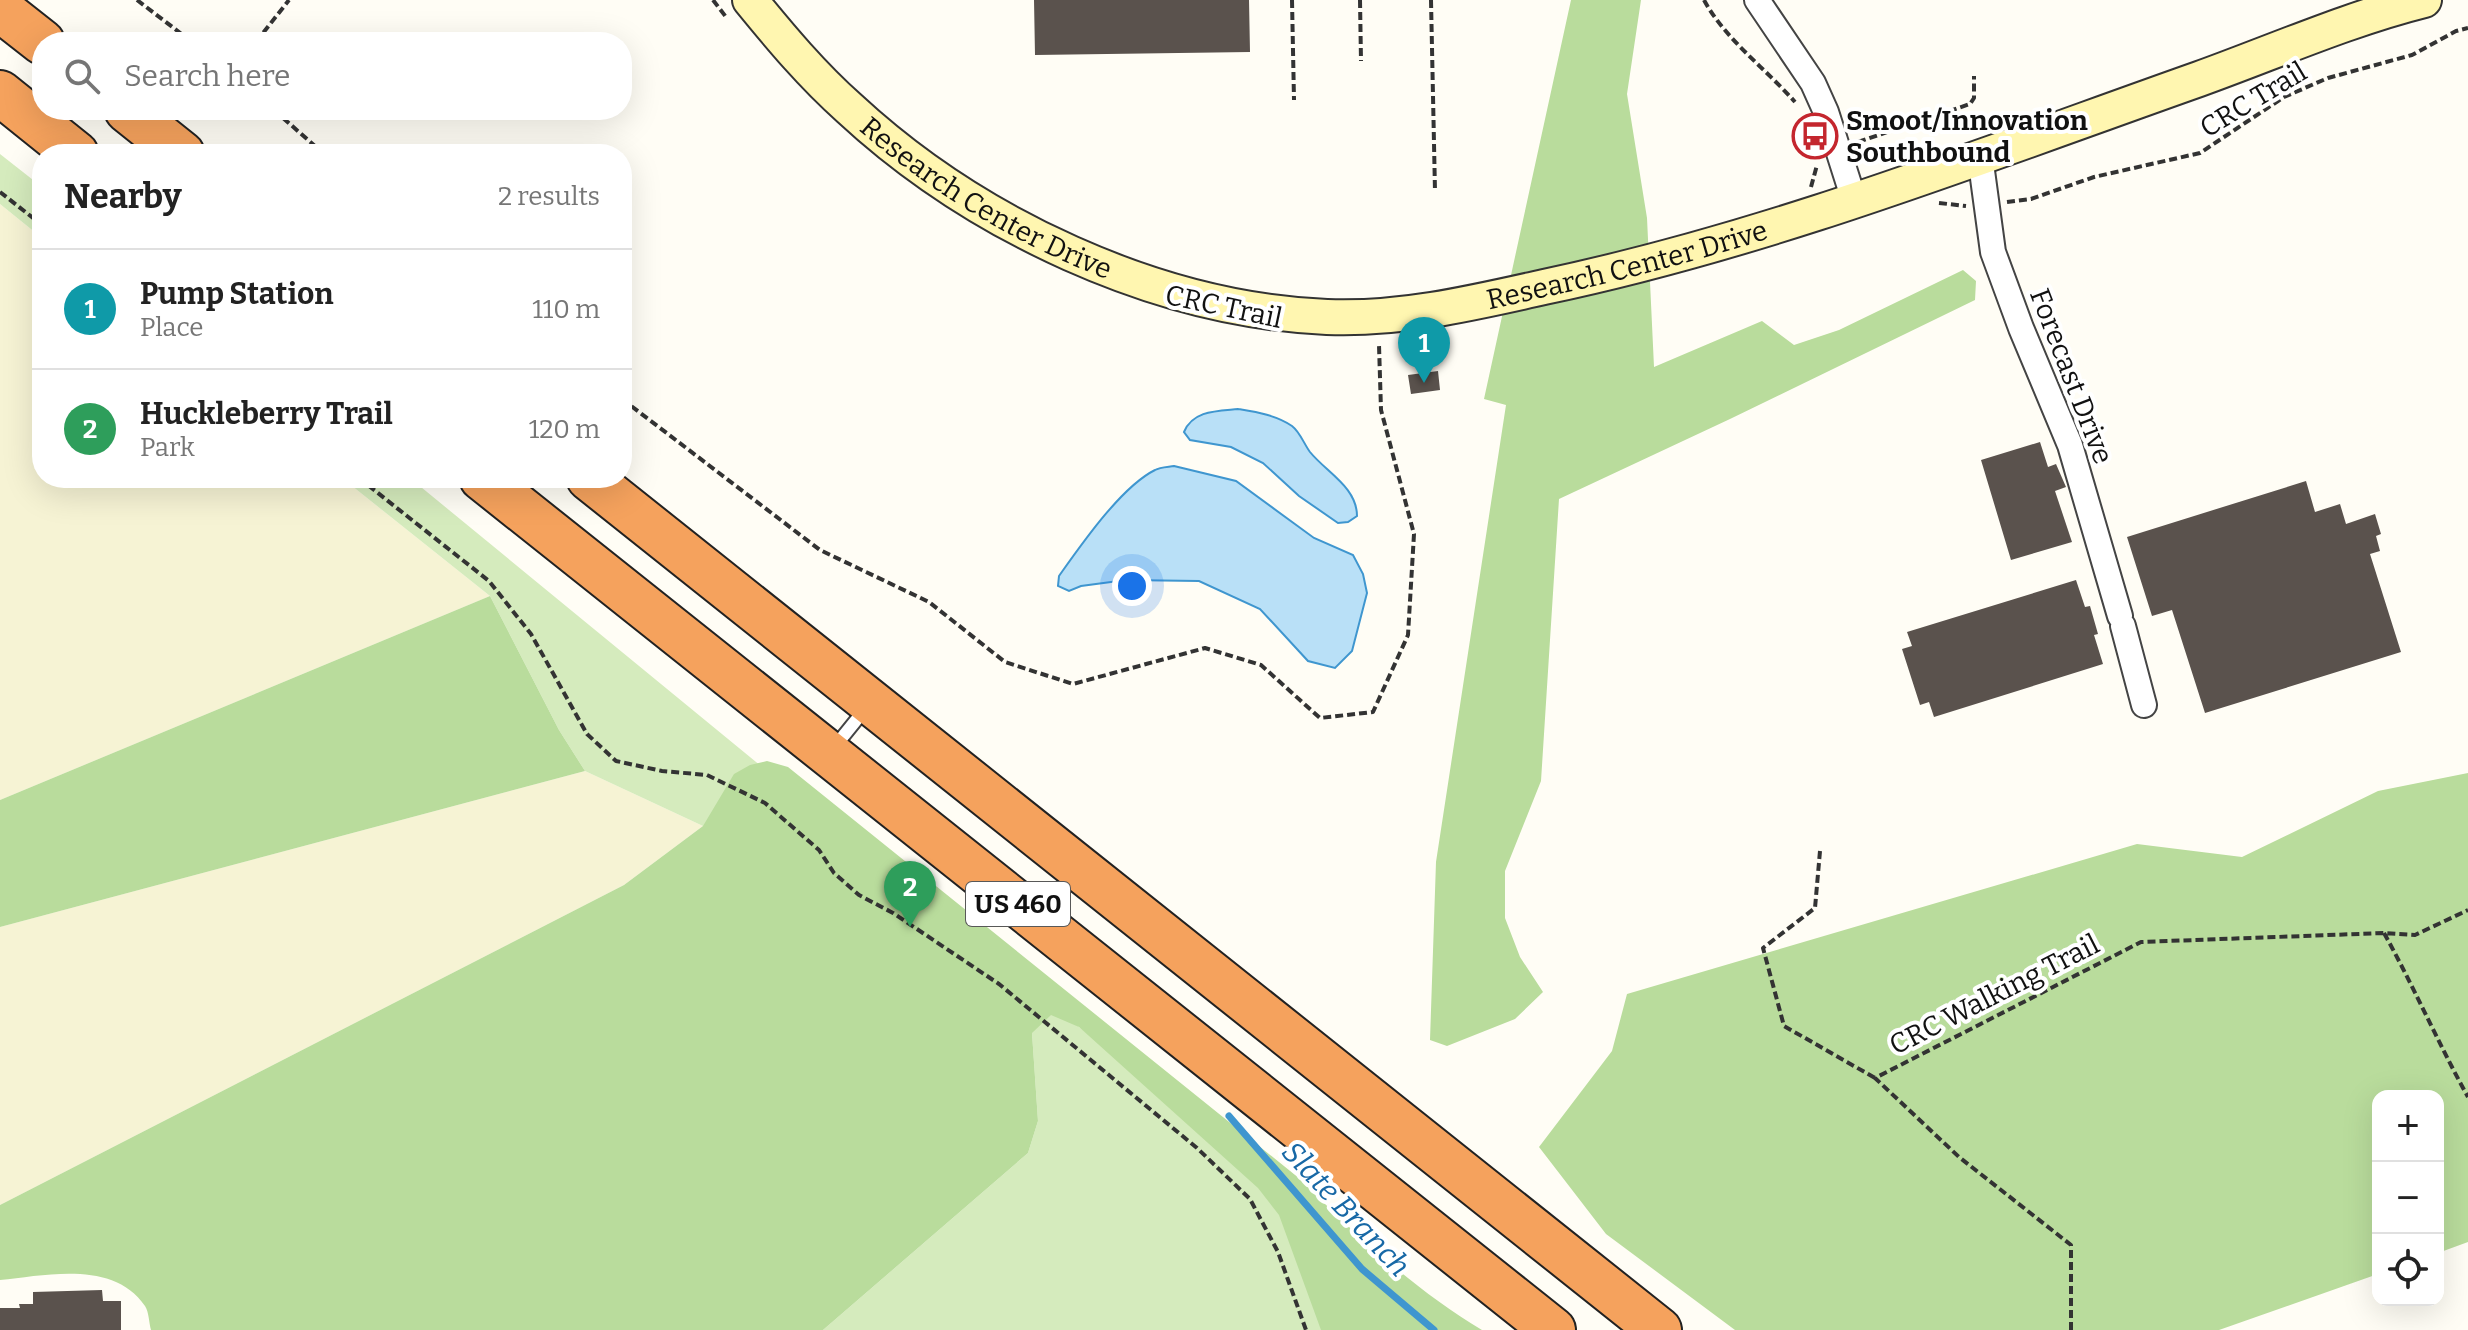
<!DOCTYPE html>
<meta charset="utf-8">
<style>
body{margin:0;font-family:Bitter,serif;background:#f6f6f6;color:#222}
.controls{position:absolute;right:24px;bottom:24px;display:grid;overflow:hidden;border-radius:16px;box-shadow:0 8px 32px #0002}
.controls button{width:72px;height:72px;display:grid;place-items:center;padding:0;border:0;border-bottom:2px solid #e0e0e0;background:#fff;color:#222;font:40px sans-serif}
.you{position:absolute;left:1132px;top:586px;width:28px;height:28px;margin:-20px;border:6px solid #fff;border-radius:50%;background:#1a73e8;box-shadow:0 0 0 12px #1a73e833}
.badge{display:grid;place-items:center;width:52px;height:52px;border-radius:50%;background:#c4262e;color:#fff;font-size:26px;font-weight:700}
.pin{position:absolute;translate:-50% -66px;filter:drop-shadow(0 2px 4px #0008)}
.pin::after{content:'';position:absolute;top:42px;width:28px;height:24px;background:inherit;clip-path:polygon(0 0,100% 0,50% 100%)}
.list{margin:0;padding:0;list-style:none}
h2{display:flex;justify-content:space-between;align-items:center;height:104px;margin:0;padding:0 32px;font-size:34px}
h2 small{font-size:26px;font-weight:400;color:#767676}
.list li{display:grid;grid-template-columns:52px 1fr auto;gap:24px;align-items:center;box-sizing:border-box;height:120px;padding:0 32px;border-top:2px solid #e0e0e0}
.list b{display:block;font-size:30px;white-space:nowrap}
.list p{margin:0;font-size:26px;white-space:nowrap;color:#767676}
.list em{font-size:26px;font-style:normal;color:#767676}
.icon{flex:none;width:44px;height:44px;fill:none;stroke:currentColor;stroke-width:2;stroke-linecap:round;stroke-linejoin:round}
.map{position:relative;flex:none;width:2468px;height:1330px;overflow:hidden}
.search{position:absolute;background:#fff;box-shadow:0 8px 32px #0002;left:32px;top:32px;width:600px;height:88px;display:flex;align-items:center;gap:20px;box-sizing:border-box;padding:0 28px;border-radius:32px;color:#767676;font-size:30px}
.panel{position:absolute;background:#fff;box-shadow:0 8px 32px #0002;left:32px;top:144px;width:600px;height:344px;border-radius:32px}
.map>svg:first-child{display:block}
.farmland{fill:#f6f3d4}
.green{fill:#d5ebbd}
.forest{fill:#b9dc9c}
.water{fill:#b9e0f7;stroke:#3f96cf;stroke-width:2}
.lines{fill:none;stroke-linecap:round;stroke-linejoin:round}
.stream{stroke:#3f96cf;stroke-width:7}
.building{fill:#5a524d}
.lane-casing{stroke:#444;stroke-width:16}
.street-casing{stroke:#444;stroke-width:28}
.secondary-casing{stroke:#333;stroke-width:38}
.highway-casing{stroke:#222;stroke-width:48}
.path{stroke:#333;stroke-width:4;stroke-dasharray:8 4;stroke-linecap:butt}
.lane{stroke:#fff;stroke-width:12}
.street{stroke:#fff;stroke-width:24}
.secondary{stroke:#fff6b0;stroke-width:34}
.highway{stroke:#f5a25d;stroke-width:44}
.labels{text-anchor:middle;stroke-width:8;stroke-linejoin:round;paint-order:stroke}
.shield{fill:#fff;stroke:#585858;stroke-width:2}
.shield-label{font-size:26px;font-weight:bold;fill:#111}
.street-label{font-size:28px;fill:#111;stroke:#fff}
.poi-label{font-size:28px;font-weight:bold;fill:#111;stroke:#fff;text-anchor:start}
.water-label{font-size:30px;font-style:italic;fill:#1768a6;stroke:#fff}
</style>
<div class="map">
<svg width="2468" height="1330" viewBox="0 0 2468 1330">
<rect width="100%" height="100%" fill="#fffdf5"/>
<path class="farmland" d="M 0,204 L 42,238 L 42,478 L 342,478 L 490,596 L 0,800 Z
M 585,771 L 703,826 L 624,885 L 0,1205 L 0,927 Z"/>
<path class="green" d="M 0,154 L 42,187 L 42,238 L 0,204 Z
M 342,478 L 410,478 L 1079,1027 L 1260,1168 L 1339,1330 L 823,1330 L 1028,1153 L 1038,1121 L 1032,1033 L 703,826 L 585,771 L 559,730 L 490,596 Z"/>
<path class="forest" d="M 1571,0 L 1641,0 L 1627,94 L 1647,218 L 1654,367 L 1762,321 L 1794,345 L 1839,330 L 1963,270 L 1976,281 L 1975,300 L 1730,419 L 1559,499 L 1541,781 L 1505,871 L 1505,918 L 1520,957 L 1543,992 L 1515,1019 L 1447,1046 L 1430,1040 L 1436,862 L 1506,405 L 1484,399 Z
M 490,596 L 559,730 L 585,771 L 0,927 L 0,800 Z
M 767,761 L 788,767 L 1300,1179 C 1355,1235 1414,1289 1482,1330 L 1321,1330 L 1279,1215 L 1258,1188 L 1079,1027 L 1051,1015 L 1032,1033 L 1038,1121 L 1028,1153 L 823,1330 L 151,1330 C 149,1323 149,1312 145,1306 C 114,1260 47,1275 0,1280 L 0,1205 L 624,885 L 703,826 L 734,774 L 750,765 Z
M 2468,773 L 2468,1242 L 2438,1253 L 2438,1096 L 2378,1096 L 2378,1274 L 2219,1330 L 1735,1330 L 1606,1234 L 1539,1147 L 1612,1051 L 1627,994 L 2137,844 L 2242,857 L 2378,791 Z"/>
<path class="water" d="M 1238,409 C 1256,412 1276,415 1292,426 C 1300,432 1304,444 1310,452 C 1326,472 1357,487 1357,516 L 1348,522 L 1338,523 L 1299,496 L 1263,463 L 1231,447 L 1190,440 L 1184,432 C 1193,410 1218,411 1238,409 Z
M 1174,466 L 1236,481 L 1314,538 L 1353,555 L 1363,574 L 1367,593 L 1352,651 L 1335,668 L 1308,661 L 1260,609 L 1199,581 L 1126,580 L 1081,586 L 1069,591 L 1058,586 L 1059,576 C 1081,545 1121,487 1155,470 C 1160,467 1168,467 1174,466 Z"/>
<g class="lines">
<path class="stream" d="M 1229,1116 L 1362,1269 L 1434,1330"/>
</g>
<path class="building" d="M 1034,0 L 1249,0 L 1250,52 L 1035,55 Z
M 1438,371 L 1440,390 L 1411,394 L 1408,375 Z
M 2040,442 L 2048,467 L 2056,464 L 2066,487 L 2055,491 L 2072,542 L 2011,560 L 1981,460 Z
M 2306,481 L 2315,512 L 2340,504 L 2346,524 L 2375,514 L 2381,534 L 2376,536 L 2380,551 L 2370,554 L 2401,652 L 2205,713 L 2172,610 L 2152,616 L 2127,537 Z
M 2076,580 L 2085,607 L 2090,606 L 2098,634 L 2094,635 L 2103,664 L 1934,717 L 1929,702 L 1920,705 L 1902,649 L 1912,646 L 1907,632 Z
M 102,1290 L 103,1301 L 121,1301 L 121,1330 L 0,1330 L 0,1308 L 20,1308 L 19,1304 L 33,1304 L 33,1292 Z"/>
<g class="lines">
<g class="lane-casing">
<path id="lane" d="M 832,750 L 866,708"/>
</g>
<g class="street-casing">
<path id="street" d="M 1757,0 L 1813,83 L 1826,112 L 1854,200
M 1980,156 L 1993,252 L 2021,328 L 2070,445 L 2120,616
M 2123,626 L 2144,705"/>
</g>
<g class="secondary-casing">
<g id="secondary">
<path id="s1" d="M 750,0 C 781,38 812,75 849,108 C 974,224 1156,310 1327,317 C 1401,320 1473,303 1544,287 C 1768,240 1984,155 2199,79 C 2274,52 2348,19 2424,0"/>
</g>
</g>
<g class="highway-casing">
<path id="highway" d="M 0,9 L 42,42
M 0,93 L 76,154
M 127,110 L 182,154
M 482,478 L 1553,1330
M 589,478 L 1659,1330"/>
</g>
<path class="path" d="M 137,0 L 192,42
M 713,0 L 726,17
M 1292,0 L 1294,100
M 1360,0 L 1361,61
M 1431,0 L 1435,191
M 1704,0 C 1725,39 1765,68 1795,102
M 256,42 L 289,0
M 274,110 L 324,154
M 1858,142 L 1970,104 L 1974,98 L 1974,76
M 1811,187 L 1817,165
M 0,192 L 42,225
M 2007,202 L 2031,199 L 2094,177 L 2200,153 L 2284,97 L 2328,78 L 2412,55 L 2456,31 L 2468,28
M 1939,203 L 1966,206
M 622,399 L 820,550 L 929,602 L 1005,662 L 1073,684 L 1205,648 L 1261,665 L 1320,718 L 1373,712 L 1408,635 L 1414,534 L 1381,410 L 1379,345
M 359,478 L 489,581 L 531,634 L 587,734 L 616,761 L 662,771 L 707,775 L 765,803 L 819,850 L 834,873 L 859,895 L 893,913 L 999,984 L 1197,1148 L 1250,1199 L 1278,1252 L 1306,1330
M 1820,851 L 1815,908 L 1763,948 L 1784,1026 L 1875,1078
M 2384,933 C 2414,987 2438,1043 2468,1097
M 2071,1330 L 2071,1245 L 1959,1157 L 1875,1078 L 2141,942 L 2384,933 L 2415,935 L 2468,910"/>
<use href="#lane" class="lane"/>
<use href="#street" class="street"/>
<use href="#secondary" class="secondary"/>
<use href="#highway" class="highway"/>
</g>
<defs>
<g id="bus-ring" transform="scale(2.3)"><circle r="9.5" fill="#fff" stroke="#c4262e" stroke-width="1.5"/><path d="M-5-6H5V4H4V6H2V4H-2V6H-4V4H-5ZM-3.5-4V0h7V-4ZM-3.5 1.2v1.5H-2V1.2ZM2 1.2v1.5H3.5V1.2Z" fill="#c4262e"/></g>
</defs>
<g fill-rule="evenodd">
<use href="#bus-ring" x="1815" y="136"/>
</g>
<g class="labels">
<rect class="shield" x="966" y="882" width="104" height="44" rx="6"/>
<g class="shield-label">
<text x="1018" y="913">US 460</text>
</g>
<g class="street-label">
<text transform="translate(2253 99) rotate(-31)" y="10">CRC Trail</text>
<text dy="10" stroke="none"><textPath href="#s1" startOffset="312">Research Center Drive</textPath></text>
<text dy="10" stroke="none"><textPath href="#s1" startOffset="984">Research Center Drive</textPath></text>
<text transform="translate(1224 306) rotate(12)" y="10">CRC Trail</text>
<text transform="translate(2072 376) rotate(69)" y="10">Forecast Drive</text>
<text transform="translate(1994 994) rotate(-27)" y="10">CRC Walking Trail</text>
</g>
<g class="poi-label">
<text x="1846" y="130">Smoot/Innovation<tspan x="1846" dy="32">Southbound</tspan></text>
</g>
<g class="water-label">
<text transform="translate(1346 1209) rotate(47)" y="10">Slate Branch</text>
</g>
</g>
</svg>
<div class="controls">
<button>+</button>
<button>−</button>
<button><svg class="icon" aria-label="locate" viewBox="0 0 24 24"><circle cx="12" cy="12" r="6"/><path d="M12 2v4M12 18v4M2 12h4M18 12h4"/></svg></button>
</div>
<div class="you"></div>
<div class="pin badge" style="left:1424px;top:383px;background:#0f9aa8">1</div>
<div class="pin badge" style="left:910px;top:927px;background:#2e9e5b">2</div>
<div class="search"><svg class="icon" aria-label="search" viewBox="0 0 24 24"><circle cx="10" cy="10" r="6"/><path d="M15 15l6 6"/></svg>Search here</div>
<section class="panel">
<h2>Nearby<small>2 results</small></h2>
<ul class="list">
<li><span class="badge" style="background:#0f9aa8">1</span><div><b>Pump Station</b><p>Place</p></div><em>110 m</em></li>
<li><span class="badge" style="background:#2e9e5b">2</span><div><b>Huckleberry Trail</b><p>Park</p></div><em>120 m</em></li>
</ul>
</section>
</div>
